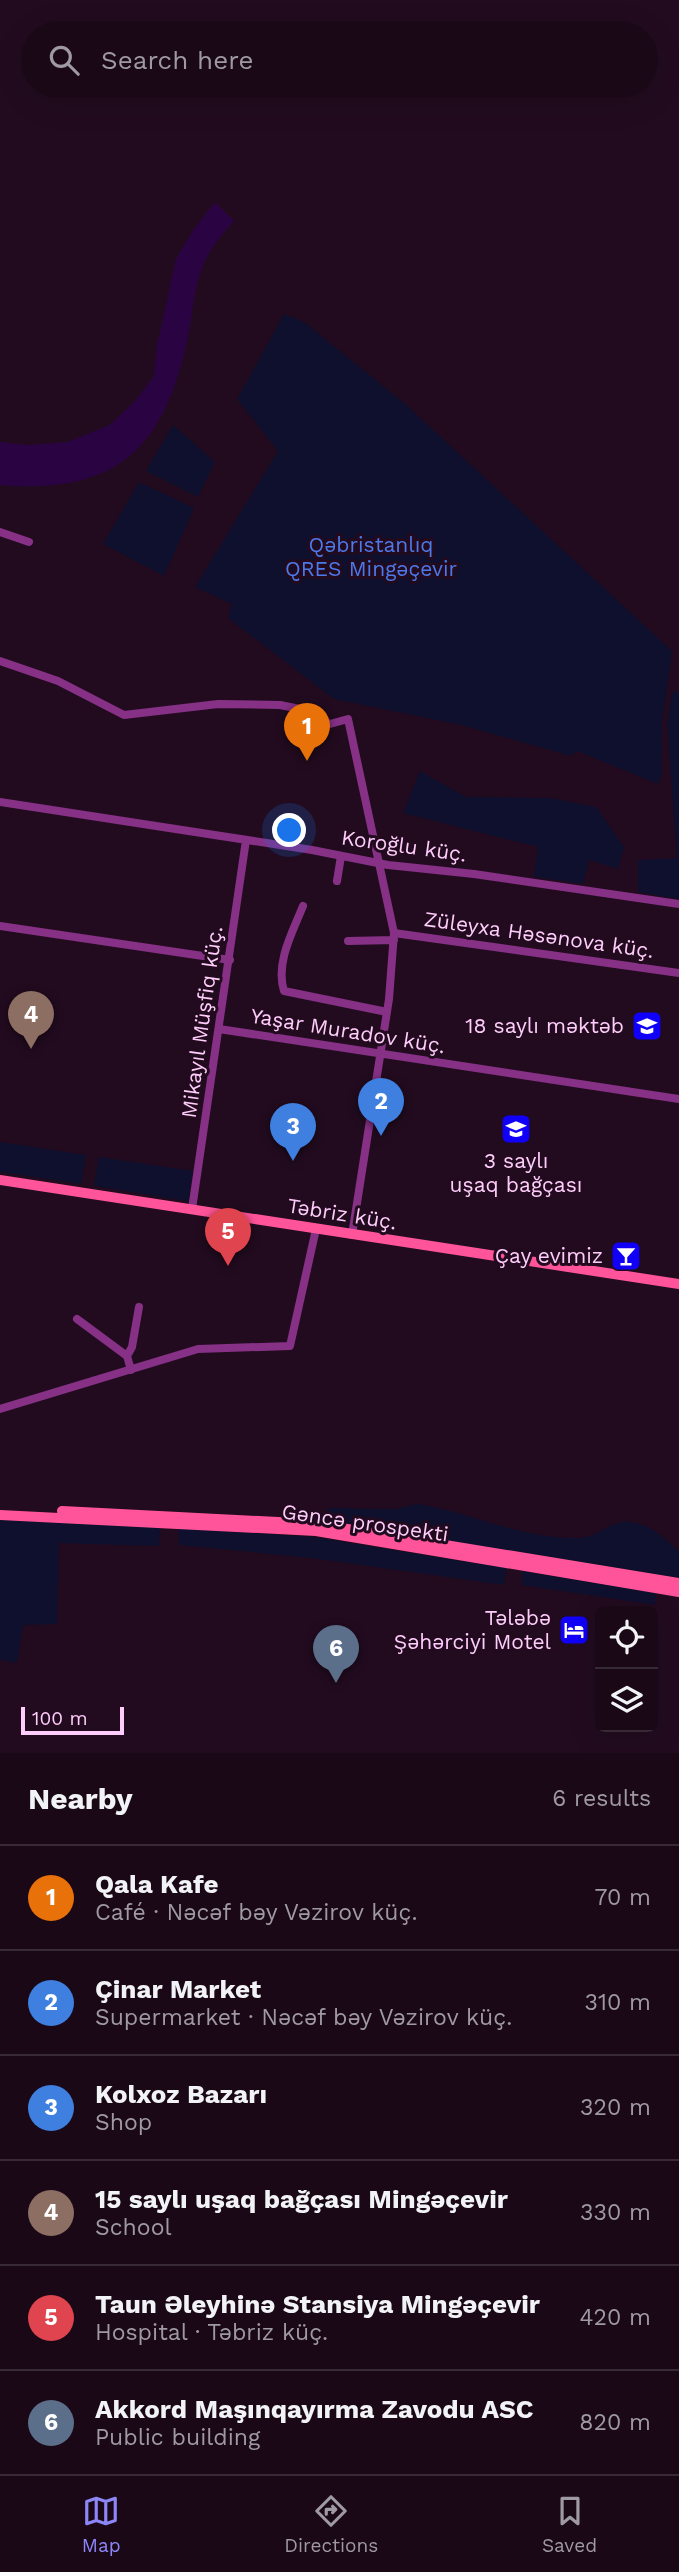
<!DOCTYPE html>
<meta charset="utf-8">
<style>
body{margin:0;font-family:"Work Sans",sans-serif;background:#231120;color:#f1f3f6}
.controls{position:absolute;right:21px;bottom:21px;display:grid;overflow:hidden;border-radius:10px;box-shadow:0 7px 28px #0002}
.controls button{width:63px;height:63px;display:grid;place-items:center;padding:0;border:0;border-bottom:2px solid #382936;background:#1a0817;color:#f1f3f6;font:35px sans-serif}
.scale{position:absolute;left:21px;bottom:18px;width:103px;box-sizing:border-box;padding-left:7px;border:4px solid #ffcdfb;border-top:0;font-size:19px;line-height:24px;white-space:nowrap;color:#ffcdfb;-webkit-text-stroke:5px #220b1f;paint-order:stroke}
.you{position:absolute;left:290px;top:831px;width:24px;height:24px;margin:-18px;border:5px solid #fff;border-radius:50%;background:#1a73e8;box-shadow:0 0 0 10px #1a73e833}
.badge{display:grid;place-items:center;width:46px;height:46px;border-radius:50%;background:#8c86f7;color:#fff;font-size:23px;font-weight:700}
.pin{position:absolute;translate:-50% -58px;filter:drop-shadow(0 2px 4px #0008)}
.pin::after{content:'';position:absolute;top:37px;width:24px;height:21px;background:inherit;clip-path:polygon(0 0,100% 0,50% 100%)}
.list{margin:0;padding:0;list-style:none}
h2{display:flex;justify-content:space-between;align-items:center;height:91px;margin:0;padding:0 28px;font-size:30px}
h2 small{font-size:23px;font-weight:400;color:#9f9aa1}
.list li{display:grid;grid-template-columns:46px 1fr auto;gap:21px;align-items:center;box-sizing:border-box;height:105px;padding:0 28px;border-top:2px solid #382936}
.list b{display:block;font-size:26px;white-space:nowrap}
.list p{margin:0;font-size:23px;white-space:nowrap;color:#9f9aa1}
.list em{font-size:23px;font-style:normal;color:#9f9aa1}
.icon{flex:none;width:38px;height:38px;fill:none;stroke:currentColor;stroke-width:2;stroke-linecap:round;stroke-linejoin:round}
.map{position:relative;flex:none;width:679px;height:1753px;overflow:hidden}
.search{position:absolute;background:#1a0817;box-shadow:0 7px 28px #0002;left:21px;right:21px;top:21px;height:77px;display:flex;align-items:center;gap:18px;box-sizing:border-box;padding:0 24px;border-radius:38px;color:#9f9aa1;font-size:26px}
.sheet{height:721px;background:#1a0817}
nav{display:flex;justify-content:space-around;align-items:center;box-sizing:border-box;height:98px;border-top:2px solid #382936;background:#1a0817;font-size:19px;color:#9f9aa1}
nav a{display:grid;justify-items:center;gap:4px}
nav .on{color:#8c86f7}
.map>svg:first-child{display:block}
.green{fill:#0e102d}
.water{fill:#2a0442}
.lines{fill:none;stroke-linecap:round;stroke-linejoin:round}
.minor{stroke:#863186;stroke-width:8}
.major{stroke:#ff5499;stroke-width:10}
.labels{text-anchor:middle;stroke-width:6;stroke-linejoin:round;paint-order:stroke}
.park-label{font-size:21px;fill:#4c79eb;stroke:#220b1f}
.street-label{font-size:21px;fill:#ffcdfb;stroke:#220b1f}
.poi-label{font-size:21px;fill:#ffcdfb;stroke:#220b1f;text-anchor:end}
</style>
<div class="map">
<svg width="679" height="1753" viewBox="0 0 679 1753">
<rect width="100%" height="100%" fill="#220b1f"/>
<path class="green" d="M 284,314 L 304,322 L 405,404 L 672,651 L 662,723 L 662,774 L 658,784 L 577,751 L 571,756 L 461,725 L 334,699 L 228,618 L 232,604 L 195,587 L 278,451 L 237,399 Z
M 173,425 L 215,462 L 198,497 L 146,471 Z
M 139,482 L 194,508 L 164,576 L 103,544 Z
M 672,692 L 679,692 L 679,899 L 638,892 L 638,860 L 677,858 L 667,724 Z
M 420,771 L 466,797 L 551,798 L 596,807 L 624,847 L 618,869 L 589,860 L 583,884 L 534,877 L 538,847 L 403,813 Z
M 0,1142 L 86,1155 L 81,1184 L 0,1172 Z
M 99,1157 L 193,1171 L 188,1201 L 94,1186 Z
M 417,1504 C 472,1512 521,1540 580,1538 C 596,1538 612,1519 630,1522 C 655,1526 660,1536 679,1551 L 679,1578 L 324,1521 L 328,1508 L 395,1509 Z
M 0,1518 L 160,1526 L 159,1546 L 59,1543 L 57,1624 L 23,1625 L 17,1663 L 0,1660 Z
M 178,1528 L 313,1537 L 506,1568 L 504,1585 L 311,1558 L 179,1545 Z
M 522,1571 L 656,1593 L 655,1605 L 522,1585 Z"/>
<path class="water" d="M 215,202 L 234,221 C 226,230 217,240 211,250 C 195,274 194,305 189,332 C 166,446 120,495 0,485 L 0,442 L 28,445 L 68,442 L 110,425 L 135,401 L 154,376 L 157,346 L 176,259 L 194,229 Z"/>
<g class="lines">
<path class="minor" d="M 0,532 L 29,542
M 0,661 L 58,681 L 124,715 L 218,704 L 280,705 L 300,709 L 330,724 L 348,719 L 394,933 L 389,999 L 352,1235
M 0,802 L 312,850 L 388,865 L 474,874 L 679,904
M 337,881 L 341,856
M 303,906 C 293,931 275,963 284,991 L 387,1012
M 0,926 L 230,960
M 394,933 L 679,973
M 348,941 L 394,940
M 219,1029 L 679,1099
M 192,1209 L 246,840
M 77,1319 L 127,1356 L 131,1370
M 127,1356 L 132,1347 L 139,1307
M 0,1409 L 198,1349 L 290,1346 L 316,1229"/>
<path class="major" d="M 0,1180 L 679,1284
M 62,1511 L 317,1524 L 679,1583
M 0,1515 L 316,1531 L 679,1592"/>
</g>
<defs>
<g id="school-square" transform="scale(1.575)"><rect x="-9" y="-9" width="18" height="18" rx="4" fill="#1000f8" stroke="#220b1f"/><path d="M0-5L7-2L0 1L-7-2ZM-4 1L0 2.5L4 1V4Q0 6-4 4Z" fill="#fff"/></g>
<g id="bar-square" transform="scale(1.575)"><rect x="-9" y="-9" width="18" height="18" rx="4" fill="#1000f8" stroke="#220b1f"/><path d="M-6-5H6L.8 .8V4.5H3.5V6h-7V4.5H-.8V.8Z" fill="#fff"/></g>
<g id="hotel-square" transform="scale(1.575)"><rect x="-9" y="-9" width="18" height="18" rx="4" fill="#1000f8" stroke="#220b1f"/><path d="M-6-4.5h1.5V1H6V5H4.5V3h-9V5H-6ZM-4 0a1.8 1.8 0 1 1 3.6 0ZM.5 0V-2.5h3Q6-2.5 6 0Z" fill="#fff"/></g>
</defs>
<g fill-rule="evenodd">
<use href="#school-square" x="647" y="1026"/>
<use href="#school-square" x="516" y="1129"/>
<use href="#bar-square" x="626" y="1256"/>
<use href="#hotel-square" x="574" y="1630"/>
</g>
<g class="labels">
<g class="park-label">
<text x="371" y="552">Qəbristanlıq<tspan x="371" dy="24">QRES Mingəçevir</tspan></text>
</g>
<g class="street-label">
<text transform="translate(404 846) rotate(8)" y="7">Koroğlu küç.</text>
<text transform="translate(539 935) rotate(8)" y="7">Züleyxa Həsənova küç.</text>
<text transform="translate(202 1022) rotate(-82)" y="7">Mikayıl Müşfiq küç.</text>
<text transform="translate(348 1031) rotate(9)" y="7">Yaşar Muradov küç.</text>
<text transform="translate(342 1214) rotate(9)" y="7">Təbriz küç.</text>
<text transform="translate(365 1523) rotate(8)" y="7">Gəncə prospekti</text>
</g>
<g class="poi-label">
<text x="624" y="1033">18 saylı məktəb</text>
<text x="516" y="1168" text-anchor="middle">3 saylı<tspan x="516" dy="24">uşaq bağçası</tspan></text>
<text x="603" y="1263">Çay evimiz</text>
<text x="551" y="1625">Tələbə<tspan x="551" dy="24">Şəhərciyi Motel</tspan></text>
</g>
</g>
</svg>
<div class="controls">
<button><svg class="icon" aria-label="locate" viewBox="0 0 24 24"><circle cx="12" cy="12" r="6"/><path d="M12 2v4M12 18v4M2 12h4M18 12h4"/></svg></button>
<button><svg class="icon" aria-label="layers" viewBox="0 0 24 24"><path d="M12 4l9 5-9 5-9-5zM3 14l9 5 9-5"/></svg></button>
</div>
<div class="scale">100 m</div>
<div class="you"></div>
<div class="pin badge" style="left:307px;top:761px;background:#e8710a">1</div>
<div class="pin badge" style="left:381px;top:1136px;background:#3f7fe0">2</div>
<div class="pin badge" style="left:293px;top:1161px;background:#3f7fe0">3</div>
<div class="pin badge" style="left:31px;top:1049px;background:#8d6e63">4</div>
<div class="pin badge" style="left:228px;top:1266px;background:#e0444e">5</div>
<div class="pin badge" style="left:336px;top:1683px;background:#5c6f8a">6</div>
<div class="search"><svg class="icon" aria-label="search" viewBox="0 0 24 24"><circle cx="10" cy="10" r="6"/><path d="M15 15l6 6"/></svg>Search here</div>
</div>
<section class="sheet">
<h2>Nearby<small>6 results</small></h2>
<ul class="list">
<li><span class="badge" style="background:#e8710a">1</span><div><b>Qala Kafe</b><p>Café · Nəcəf bəy Vəzirov küç.</p></div><em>70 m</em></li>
<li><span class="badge" style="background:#3f7fe0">2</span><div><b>Çinar Market</b><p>Supermarket · Nəcəf bəy Vəzirov küç.</p></div><em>310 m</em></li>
<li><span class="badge" style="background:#3f7fe0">3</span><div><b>Kolxoz Bazarı</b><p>Shop</p></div><em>320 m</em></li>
<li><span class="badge" style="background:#8d6e63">4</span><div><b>15 saylı uşaq bağçası Mingəçevir</b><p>School</p></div><em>330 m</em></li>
<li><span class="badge" style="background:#e0444e">5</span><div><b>Taun Əleyhinə Stansiya Mingəçevir</b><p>Hospital · Təbriz küç.</p></div><em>420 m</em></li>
<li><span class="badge" style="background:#5c6f8a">6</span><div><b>Akkord Maşınqayırma Zavodu ASC</b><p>Public building</p></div><em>820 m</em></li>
</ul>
</section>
<nav>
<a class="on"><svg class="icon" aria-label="map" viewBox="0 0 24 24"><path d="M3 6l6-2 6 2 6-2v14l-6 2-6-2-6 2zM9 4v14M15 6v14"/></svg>Map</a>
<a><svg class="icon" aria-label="directions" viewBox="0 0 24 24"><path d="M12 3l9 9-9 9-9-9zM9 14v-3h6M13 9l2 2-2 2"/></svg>Directions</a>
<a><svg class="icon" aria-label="saved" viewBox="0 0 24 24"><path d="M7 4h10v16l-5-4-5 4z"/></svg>Saved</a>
</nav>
